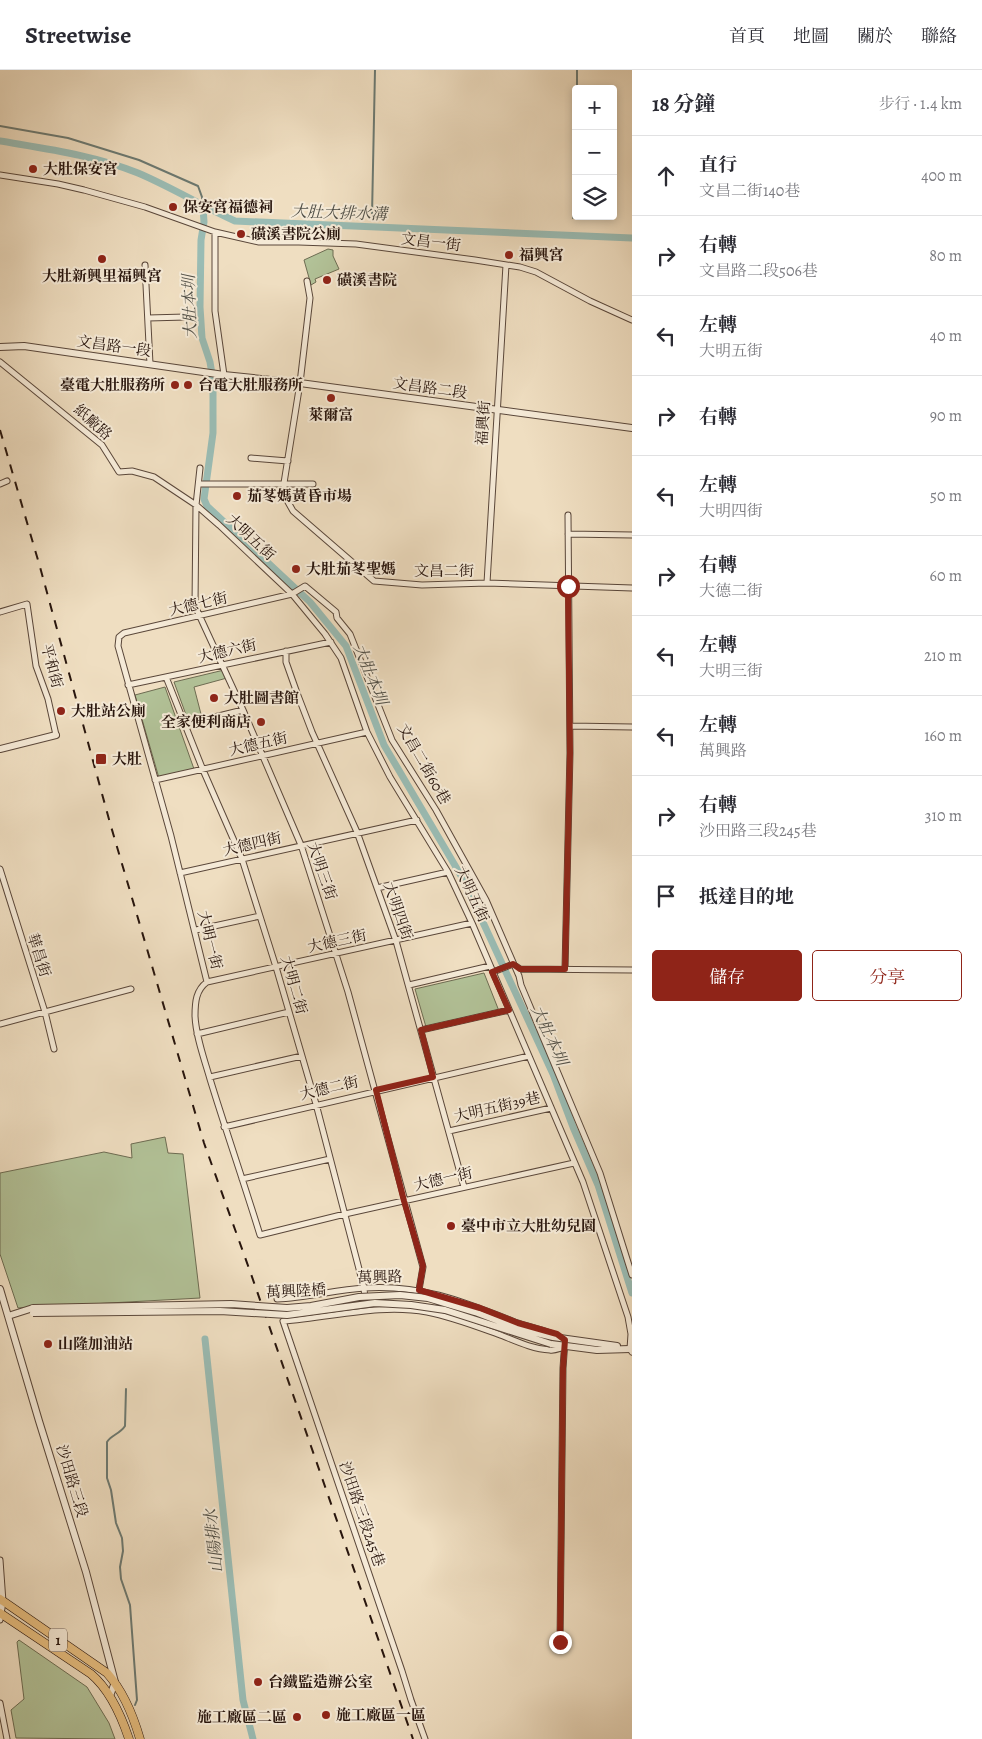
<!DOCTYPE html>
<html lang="zh-TW">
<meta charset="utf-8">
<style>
body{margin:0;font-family:Alegreya,"Noto Serif TC",serif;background:#f2f2f3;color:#2b2b33}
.controls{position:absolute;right:15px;top:15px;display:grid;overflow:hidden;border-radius:5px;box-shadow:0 2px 8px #0003}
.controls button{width:45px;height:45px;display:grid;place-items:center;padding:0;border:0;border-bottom:1px solid #e1e1e2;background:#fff;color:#2b2b33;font:25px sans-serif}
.stop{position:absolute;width:15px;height:15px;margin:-11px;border:4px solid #8f2418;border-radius:50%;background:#fff}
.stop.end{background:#8f2418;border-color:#fff;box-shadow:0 1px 5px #0008}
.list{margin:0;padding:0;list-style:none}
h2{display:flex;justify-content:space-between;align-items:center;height:65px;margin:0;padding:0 20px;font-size:21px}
h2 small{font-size:16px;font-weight:400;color:#7c7c81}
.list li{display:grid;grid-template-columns:32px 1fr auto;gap:15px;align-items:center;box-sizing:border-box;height:80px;padding:0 20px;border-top:1px solid #e1e1e2}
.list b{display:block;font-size:19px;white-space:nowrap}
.list p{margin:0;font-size:16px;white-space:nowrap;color:#7c7c81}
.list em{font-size:16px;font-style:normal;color:#7c7c81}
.actions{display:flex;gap:10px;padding:15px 20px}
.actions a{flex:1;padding:11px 0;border:1px solid #8f2418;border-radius:5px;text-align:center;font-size:18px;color:#8f2418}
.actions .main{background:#8f2418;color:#fff}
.icon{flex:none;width:28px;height:28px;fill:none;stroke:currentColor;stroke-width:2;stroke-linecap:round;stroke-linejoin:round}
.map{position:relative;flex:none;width:632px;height:1669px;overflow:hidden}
header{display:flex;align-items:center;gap:30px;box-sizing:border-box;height:70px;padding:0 25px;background:#fff;border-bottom:1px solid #e1e1e2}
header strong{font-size:24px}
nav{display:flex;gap:28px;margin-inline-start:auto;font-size:18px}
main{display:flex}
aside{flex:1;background:#fff}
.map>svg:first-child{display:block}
.green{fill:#b2c298;stroke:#6d6c52}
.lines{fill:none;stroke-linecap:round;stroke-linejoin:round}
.stream{stroke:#6c7971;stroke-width:2}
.canal{stroke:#9abcb4;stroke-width:7}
.minor-casing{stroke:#5a473a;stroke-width:7}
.tertiary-casing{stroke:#5a473a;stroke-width:8}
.primary-casing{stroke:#28150d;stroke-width:9}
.minor{stroke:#f5ead7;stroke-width:5}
.tertiary{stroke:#f5ead7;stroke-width:6}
.primary{stroke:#e8bf80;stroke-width:8}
.rail{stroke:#28150d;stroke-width:2;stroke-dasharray:9 9;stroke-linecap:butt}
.tertiary-bridge-casing{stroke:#5a473a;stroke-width:8;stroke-linecap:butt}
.tertiary-bridge{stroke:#f5ead7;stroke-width:6}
.route{stroke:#8f2418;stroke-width:6}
.poi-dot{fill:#8f2418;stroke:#f5ead7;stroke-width:2}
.labels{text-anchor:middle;stroke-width:4;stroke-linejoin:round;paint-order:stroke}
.shield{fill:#f5ead7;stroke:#66554a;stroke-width:1}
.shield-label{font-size:14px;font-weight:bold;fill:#28150d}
.poi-label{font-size:15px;font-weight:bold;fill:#28150d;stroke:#f5ead7;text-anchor:start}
.street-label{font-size:15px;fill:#28150d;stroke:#f5ead7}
.water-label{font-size:16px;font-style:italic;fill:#504f47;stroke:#f5ead7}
</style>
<header>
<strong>Streetwise</strong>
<nav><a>首頁</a><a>地圖</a><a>關於</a><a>聯絡</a></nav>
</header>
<main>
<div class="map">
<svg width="632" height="1669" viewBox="0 0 632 1669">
<rect width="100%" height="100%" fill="#efdec1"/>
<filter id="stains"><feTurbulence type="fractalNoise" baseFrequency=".004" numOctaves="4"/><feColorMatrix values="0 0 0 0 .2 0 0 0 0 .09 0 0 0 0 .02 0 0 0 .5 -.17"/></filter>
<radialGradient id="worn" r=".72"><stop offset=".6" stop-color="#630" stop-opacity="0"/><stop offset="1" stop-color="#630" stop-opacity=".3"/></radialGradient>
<path class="green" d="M 328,179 L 333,180 L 333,186 L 339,199 L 315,209 L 316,212 L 311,215 L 304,190 Z
M 224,600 L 227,608 L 194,617 L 202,648 L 189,653 L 174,612 Z
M 165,617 L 194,699 L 159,708 L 135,625 Z
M 484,903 L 499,941 L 426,957 L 415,919 Z
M 165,1067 L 168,1083 L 183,1084 L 200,1228 L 18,1238 L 0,1184 L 0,1103 L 104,1082 L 132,1088 L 131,1074 Z
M 19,1570 L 87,1617 L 109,1653 L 115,1669 L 16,1668 L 11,1640 L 24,1629 L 17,1572 Z"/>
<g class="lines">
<path class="stream" d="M 577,19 L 577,0
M 0,56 L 68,68 L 139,90 L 198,116 L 202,127 L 203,137
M 372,145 L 375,0
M 573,148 L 576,83
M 126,1319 L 125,1356 C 120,1364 111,1365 107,1372 L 107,1408 L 111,1420 L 116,1453 L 122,1468 L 123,1481 L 120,1497 L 121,1509 L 130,1535 L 137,1630 L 135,1635"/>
<path class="canal" d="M 0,71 C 47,79 94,85 138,103 C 171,117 202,136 235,151 L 632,168
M 203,137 L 204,152 L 201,170 L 200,237 L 202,268 L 210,292 L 213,310 L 213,363 L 204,429 L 207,436 L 310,532 L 346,576 L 384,675 L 463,809 L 553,1004 L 573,1057 L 598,1115 L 632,1223
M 205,1269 L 243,1630 L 253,1669"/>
<g class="minor-casing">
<path id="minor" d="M 0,105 L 58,114 L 84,120 L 145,137 L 215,162 L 259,172 L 299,172 L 356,174 L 475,190 L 520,197 L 536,202 L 590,231 L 632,250
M 215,162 L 215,241 L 224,305
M 145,195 L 150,294
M 307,211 L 310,228 L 300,313 L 284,413 L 284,425 L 293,441 L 374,511 L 422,515 L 487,513 L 632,518
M 148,248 L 186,247
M 0,292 L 102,375 L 119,402 L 132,401 L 154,407 L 196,435 L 219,455 L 292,524 L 325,564 L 341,588 L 367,662 L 390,707 L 448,802 L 472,853 L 583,1112 L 628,1247 L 631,1264 L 630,1279 L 632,1282
M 251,388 L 288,391
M 200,398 L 196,435 L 195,536 L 243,640 L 301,775 L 348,922 L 423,1197 L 419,1220
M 0,414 L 7,411
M 199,414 L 313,414
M 568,464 L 632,465
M 487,513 L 506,195
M 0,542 L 27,534 L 36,596 L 48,629 L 56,665
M 286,581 L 286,592 L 297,623 L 312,662 L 357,762 L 396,871 L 464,1117
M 166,607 L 203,700 L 242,789 L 276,897 L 316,1034 L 364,1218 L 365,1229
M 128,615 L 331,572
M 186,654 L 243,640
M 570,656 L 632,657
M 155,710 L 367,662
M 0,799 L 45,942 L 54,979
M 180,803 L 417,750
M 377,818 L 448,802
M 472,853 L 207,912 C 196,920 195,932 195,946 C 196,967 204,988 210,1009 C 226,1061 244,1113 260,1165 L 345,1144 L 574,1093
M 196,860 L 260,846
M 514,895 L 520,899 L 632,900
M 565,899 L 570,683 L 568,445
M 493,902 L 513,894
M 207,912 L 171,766 L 118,576 L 119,567 L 124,563 L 292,524 L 305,516 L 336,542 L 337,548 L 350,564 L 392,670 L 436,740 L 486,830 L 519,906 L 521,915 L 600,1103 L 632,1205
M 409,915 L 490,896
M 0,954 L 131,919
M 421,960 L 509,940
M 197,964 L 289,942
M 210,1007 L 302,986
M 224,1057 L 529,986
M 449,1061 L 551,1038
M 242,1109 L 330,1089
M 277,1229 C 306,1228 335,1220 364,1218 C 421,1214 464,1232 515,1252 C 532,1258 550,1260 565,1270 L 563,1298 L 560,1572
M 0,1490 L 3,1532 L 0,1550
M 0,1633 L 7,1669
M 425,1669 L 411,1630 L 402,1601 L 283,1251 C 331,1248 379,1233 427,1242 C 453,1247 478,1257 503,1266 C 518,1272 533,1279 550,1280 C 555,1281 560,1278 565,1277"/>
</g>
<g class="tertiary-casing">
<path id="tertiary" d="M 0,277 L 24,276 L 224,305 L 300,313 L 632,358
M 0,679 L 56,665
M 0,1219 L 39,1351 L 86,1502 L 115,1612 L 110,1626
M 8,1246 L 33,1238
M 553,1267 L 617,1276
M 551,1274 L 597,1280 L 630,1279"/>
</g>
<g class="primary-casing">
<path id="primary" d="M 0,1529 L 107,1603 C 123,1621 133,1645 140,1669
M 0,1543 L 91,1604 C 110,1620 121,1645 129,1669"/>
</g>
<use href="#minor" class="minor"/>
<use href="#tertiary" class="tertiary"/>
<use href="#primary" class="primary"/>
<path class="rail" d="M 0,360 L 40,497 L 110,753 L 204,1073 L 251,1204 L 413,1669"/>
<g class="tertiary-bridge-casing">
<path id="tertiary-bridge" d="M 33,1238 L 231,1234 L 287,1238 L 311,1236 L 359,1227 L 400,1225 L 428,1228 L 475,1242 L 520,1259 L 553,1267
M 33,1243 L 220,1241 L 287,1245 L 375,1233 L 411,1235 L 445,1240 L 551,1274"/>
</g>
<use href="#tertiary-bridge" class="tertiary-bridge"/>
</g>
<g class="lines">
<path class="route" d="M 560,1572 L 563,1298 L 565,1270 L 557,1264 L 518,1253 L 480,1238 L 419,1220 L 423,1196 L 404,1131 L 376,1020 L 433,1007 L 421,960 L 509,940 L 492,902 L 513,894 L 520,899 L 565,899 L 570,683 L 568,516"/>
</g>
<g class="poi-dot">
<circle cx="33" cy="99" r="5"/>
<circle cx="173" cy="137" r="5"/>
<circle cx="241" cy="164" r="5"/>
<circle cx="509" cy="185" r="5"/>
<circle cx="102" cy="189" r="5"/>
<circle cx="327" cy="210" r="5"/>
<circle cx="175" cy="315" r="5"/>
<circle cx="188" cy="315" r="5"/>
<circle cx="331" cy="328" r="5"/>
<circle cx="237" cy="426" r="5"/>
<circle cx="296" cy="499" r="5"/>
<circle cx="214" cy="628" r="5"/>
<circle cx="61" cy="641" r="5"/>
<circle cx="261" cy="652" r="5"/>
<rect x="95" y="683" width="12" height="12" rx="2.5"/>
<circle cx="451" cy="1156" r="5"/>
<circle cx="48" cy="1274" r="5"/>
<circle cx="258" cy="1612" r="5"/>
<circle cx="326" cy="1645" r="5"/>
<circle cx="297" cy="1647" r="5"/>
</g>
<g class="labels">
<rect class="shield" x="49" y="1558.5" width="18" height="23" rx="4"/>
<g class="shield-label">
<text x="58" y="1575">1</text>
</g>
<g class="poi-label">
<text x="43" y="104">大肚保安宮</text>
<text x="183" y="142">保安宮福德祠</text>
<text x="251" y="169">磺溪書院公廁</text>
<text x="519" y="190">福興宮</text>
<text x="102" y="211" text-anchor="middle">大肚新興里福興宮</text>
<text x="337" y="215">磺溪書院</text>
<text x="165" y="320" text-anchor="end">臺電大肚服務所</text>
<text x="198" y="320">台電大肚服務所</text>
<text x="331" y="350" text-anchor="middle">萊爾富</text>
<text x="247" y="431">茄苳媽黃昏市場</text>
<text x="306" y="504">大肚茄苳聖媽</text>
<text x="224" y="633">大肚圖書館</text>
<text x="71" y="646">大肚站公廁</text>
<text x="251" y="657" text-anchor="end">全家便利商店</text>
<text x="112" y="694">大肚</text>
<text x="461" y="1161">臺中市立大肚幼兒園</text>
<text x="58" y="1279">山隆加油站</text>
<text x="268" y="1617">台鐵監造辦公室</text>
<text x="336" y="1650">施工廠區一區</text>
<text x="287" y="1652" text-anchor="end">施工廠區二區</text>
</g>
<g class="street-label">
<text transform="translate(431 172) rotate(7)" y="5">文昌一街</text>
<text transform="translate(114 276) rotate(8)" y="5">文昌路一段</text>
<text transform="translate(430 318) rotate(8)" y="5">文昌路二段</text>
<text transform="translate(93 352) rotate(42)" y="5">紙廠路</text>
<text transform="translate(483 353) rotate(-86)" y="5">福興街</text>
<text transform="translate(251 467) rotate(43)" y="5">大明五街</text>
<text x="444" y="506">文昌二街</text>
<text transform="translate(198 534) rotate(-13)" y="5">大德七街</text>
<text transform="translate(227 581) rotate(-13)" y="5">大德六街</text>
<text transform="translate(52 596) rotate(75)" y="5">平和街</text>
<text transform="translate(258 674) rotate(-13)" y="5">大德五街</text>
<text transform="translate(424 694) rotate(60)" y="5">文昌二街60巷</text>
<text transform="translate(252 774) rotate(-13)" y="5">大德四街</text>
<text transform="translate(322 801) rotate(71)" y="5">大明三街</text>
<text transform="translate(472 824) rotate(65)" y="5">大明五街</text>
<text transform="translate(398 841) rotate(71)" y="5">大明四街</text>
<text transform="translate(210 870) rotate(76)" y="5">大明一街</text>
<text transform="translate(337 871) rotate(-12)" y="5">大德三街</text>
<text transform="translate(39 885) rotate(72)" y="5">華昌街</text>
<text transform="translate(294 915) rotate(74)" y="5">大明二街</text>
<text transform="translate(329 1018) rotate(-13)" y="5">大德二街</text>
<text transform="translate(497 1037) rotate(-13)" y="5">大明五街39巷</text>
<text transform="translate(443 1109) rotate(-13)" y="5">大德一街</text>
<text transform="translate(380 1207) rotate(-1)" y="5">萬興路</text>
<text transform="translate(296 1221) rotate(-3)" y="5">萬興陸橋</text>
<text transform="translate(72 1411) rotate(73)" y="5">沙田路三段</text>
<text transform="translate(362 1444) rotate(71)" y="5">沙田路三段245巷</text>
</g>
<g class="water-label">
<text transform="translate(339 142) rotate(2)" y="6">大肚大排水溝</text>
<text transform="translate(189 237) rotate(-92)" y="6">大肚本圳</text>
<text transform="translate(371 604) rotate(68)" y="6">大肚本圳</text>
<text transform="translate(550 965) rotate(65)" y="6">大肚本圳</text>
<text transform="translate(213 1471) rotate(-96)" y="6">山陽排水</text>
</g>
</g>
<rect width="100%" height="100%" filter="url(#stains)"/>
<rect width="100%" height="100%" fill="url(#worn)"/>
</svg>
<div class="controls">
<button>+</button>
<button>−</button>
<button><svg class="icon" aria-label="layers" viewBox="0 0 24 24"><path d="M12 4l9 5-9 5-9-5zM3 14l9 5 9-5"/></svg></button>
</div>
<div class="stop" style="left:568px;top:516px"></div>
<div class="stop end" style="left:560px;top:1572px"></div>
</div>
<aside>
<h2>18 分鐘<small>步行 · 1.4 km</small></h2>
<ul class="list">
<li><svg class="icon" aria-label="ahead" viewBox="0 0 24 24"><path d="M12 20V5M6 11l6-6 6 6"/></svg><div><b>直行</b><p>文昌二街140巷</p></div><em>400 m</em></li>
<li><svg class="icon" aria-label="right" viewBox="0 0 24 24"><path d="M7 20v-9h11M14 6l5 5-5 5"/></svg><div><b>右轉</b><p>文昌路二段506巷</p></div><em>80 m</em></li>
<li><svg class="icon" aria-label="left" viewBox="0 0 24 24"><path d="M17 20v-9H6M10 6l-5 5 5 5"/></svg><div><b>左轉</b><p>大明五街</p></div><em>40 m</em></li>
<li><svg class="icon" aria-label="right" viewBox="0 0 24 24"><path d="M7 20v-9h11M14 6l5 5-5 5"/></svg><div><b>右轉</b></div><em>90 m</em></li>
<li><svg class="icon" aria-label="left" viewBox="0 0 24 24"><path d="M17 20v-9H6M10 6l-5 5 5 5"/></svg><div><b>左轉</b><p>大明四街</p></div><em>50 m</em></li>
<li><svg class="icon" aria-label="right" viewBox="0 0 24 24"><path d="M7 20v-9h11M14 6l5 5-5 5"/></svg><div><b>右轉</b><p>大德二街</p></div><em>60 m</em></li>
<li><svg class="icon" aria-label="left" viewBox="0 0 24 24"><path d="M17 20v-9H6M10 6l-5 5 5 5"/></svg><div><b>左轉</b><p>大明三街</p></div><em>210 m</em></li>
<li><svg class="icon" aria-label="left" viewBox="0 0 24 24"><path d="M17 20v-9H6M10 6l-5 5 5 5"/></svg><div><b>左轉</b><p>萬興路</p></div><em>160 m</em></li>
<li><svg class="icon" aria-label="right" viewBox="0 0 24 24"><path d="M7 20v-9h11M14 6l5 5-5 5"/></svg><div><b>右轉</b><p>沙田路三段245巷</p></div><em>310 m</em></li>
<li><svg class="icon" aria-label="arrive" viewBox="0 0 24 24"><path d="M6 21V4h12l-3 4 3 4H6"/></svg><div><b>抵達目的地</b></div></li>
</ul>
<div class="actions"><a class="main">儲存</a><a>分享</a></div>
</aside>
</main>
